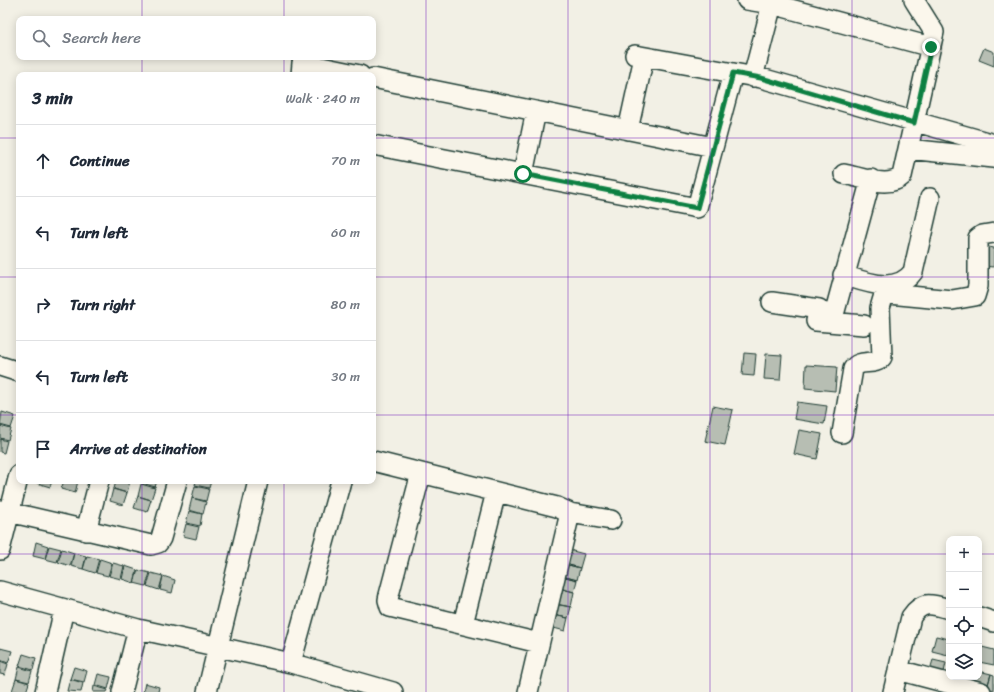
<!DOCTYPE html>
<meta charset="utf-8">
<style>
body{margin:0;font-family:Sriracha,sans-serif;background:#f6f6f7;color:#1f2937}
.controls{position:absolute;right:12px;bottom:12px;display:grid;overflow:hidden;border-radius:8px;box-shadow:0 2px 10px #0003}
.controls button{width:36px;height:36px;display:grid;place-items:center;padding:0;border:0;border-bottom:1px solid #e0e1e3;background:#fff;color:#1f2937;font:20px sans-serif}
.stop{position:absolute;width:12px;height:12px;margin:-9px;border:3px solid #0b8043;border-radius:50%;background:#fff}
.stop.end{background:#0b8043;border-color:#fff;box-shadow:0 1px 4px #0008}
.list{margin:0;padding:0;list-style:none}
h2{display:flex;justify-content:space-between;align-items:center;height:52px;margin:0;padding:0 16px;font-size:17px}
h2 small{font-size:13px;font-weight:400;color:#747a83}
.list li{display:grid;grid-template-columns:26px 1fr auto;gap:12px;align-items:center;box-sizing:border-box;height:72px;padding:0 16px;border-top:1px solid #e0e1e3}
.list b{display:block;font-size:15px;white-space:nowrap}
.list em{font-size:13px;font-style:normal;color:#747a83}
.icon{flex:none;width:22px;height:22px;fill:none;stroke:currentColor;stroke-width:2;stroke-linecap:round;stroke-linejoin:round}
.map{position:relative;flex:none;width:994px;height:692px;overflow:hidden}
.search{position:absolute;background:#fff;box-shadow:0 2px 10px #0003;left:16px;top:16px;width:360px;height:44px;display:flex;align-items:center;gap:10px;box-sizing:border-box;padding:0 14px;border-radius:8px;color:#747a83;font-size:15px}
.panel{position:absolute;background:#fff;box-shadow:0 2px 10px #0003;left:16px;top:72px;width:360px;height:412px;border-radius:8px}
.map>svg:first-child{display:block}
.building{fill:#b7beb3;stroke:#1f3d34}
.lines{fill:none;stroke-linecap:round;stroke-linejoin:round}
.street-casing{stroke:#1f3d34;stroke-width:22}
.street{stroke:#fbf7ec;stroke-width:19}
.route{stroke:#0b8043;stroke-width:5}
.grid{fill:none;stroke:#7b2cbf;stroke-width:1;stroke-opacity:0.55}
</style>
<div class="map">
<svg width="994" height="692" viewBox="0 0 994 692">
<rect width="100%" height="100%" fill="#f2f0e5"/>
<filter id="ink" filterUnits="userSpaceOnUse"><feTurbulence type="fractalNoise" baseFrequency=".025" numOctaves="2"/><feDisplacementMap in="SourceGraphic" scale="8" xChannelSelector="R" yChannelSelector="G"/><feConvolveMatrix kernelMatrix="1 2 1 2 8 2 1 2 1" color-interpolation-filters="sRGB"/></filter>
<g filter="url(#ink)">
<path class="building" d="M 984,48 L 994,52 L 994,66 L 979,60 Z
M 984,246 L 994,248 L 994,267 L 981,266 Z
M 744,353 L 756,354 L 754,376 L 742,375 Z
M 766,354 L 782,355 L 780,380 L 764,379 Z
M 806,365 L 837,367 L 835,391 L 805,388 Z
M 797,402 L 827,406 L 824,424 L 794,419 Z
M 713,406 L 733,410 L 725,445 L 705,441 Z
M 2,412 L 15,416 L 11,428 L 0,425 Z
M 0,426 L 11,429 L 8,440 L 0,438 Z
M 799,430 L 822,434 L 817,459 L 794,454 Z
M 0,439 L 7,441 L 4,453 L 0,452 Z
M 38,481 L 52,481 L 50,487 L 37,483 Z
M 64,481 L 78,481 L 75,493 L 61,489 Z
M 116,481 L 130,481 L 127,493 L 114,489 Z
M 142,481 L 157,481 L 155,487 L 142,483 Z
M 196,481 L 211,481 L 209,488 L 195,485 Z
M 141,484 L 155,488 L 151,500 L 138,496 Z
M 195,486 L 209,489 L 206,501 L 192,498 Z
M 113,489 L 127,493 L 123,505 L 110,501 Z
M 138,496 L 151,500 L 147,512 L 134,508 Z
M 192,498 L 206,502 L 203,514 L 189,510 Z
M 189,511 L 202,514 L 200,526 L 186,523 Z
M 186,524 L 199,527 L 196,539 L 183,536 Z
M 36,542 L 48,546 L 45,559 L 33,556 Z
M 49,546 L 61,549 L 57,562 L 45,559 Z
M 62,549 L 74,553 L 70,566 L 58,562 Z
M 569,550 L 584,554 L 580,568 L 565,564 Z
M 74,553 L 86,556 L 83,569 L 71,566 Z
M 87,556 L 99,559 L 95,573 L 83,569 Z
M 100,559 L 112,563 L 108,576 L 96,573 Z
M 113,563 L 124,566 L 121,579 L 109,576 Z
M 565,564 L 580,568 L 577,580 L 562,576 Z
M 125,566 L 137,570 L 134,583 L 122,579 Z
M 138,570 L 150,573 L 146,586 L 134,583 Z
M 151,573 L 163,576 L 159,590 L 147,586 Z
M 163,576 L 175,580 L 172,593 L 160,590 Z
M 562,576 L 577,580 L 574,592 L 559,588 Z
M 559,588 L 574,592 L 571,607 L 555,604 Z
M 555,604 L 571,607 L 568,618 L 553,615 Z
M 553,615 L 568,618 L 565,631 L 550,627 Z
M 936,636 L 949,639 L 948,655 L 932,651 Z
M 982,647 L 994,650 L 994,665 L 979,662 Z
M 0,648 L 12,651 L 8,663 L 0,660 Z
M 23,654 L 36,658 L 33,670 L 19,666 Z
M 933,660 L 946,663 L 943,677 L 929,673 Z
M 0,661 L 8,664 L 5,675 L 0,674 Z
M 19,667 L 32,671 L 29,682 L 16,679 Z
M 74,667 L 87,671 L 84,682 L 70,679 Z
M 979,671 L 991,674 L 987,688 L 973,684 L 974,677 L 979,677 Z
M 98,674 L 111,677 L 108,689 L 95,685 Z
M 991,674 L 994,675 L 994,690 L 987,688 Z
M 16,679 L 29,683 L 26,692 L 12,691 Z
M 70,679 L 83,683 L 81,692 L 67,691 Z
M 145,683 L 159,687 L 158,692 L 143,692 Z
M 94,686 L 108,690 L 107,692 L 93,692 Z"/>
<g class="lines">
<g class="street-casing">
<path id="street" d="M 747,0 L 772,4 L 931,47
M 635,55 L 761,78 L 994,144
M 301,75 L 302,63 L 360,75
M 753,77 L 772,4
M 373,78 L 713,147
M 628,130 L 644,57
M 373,145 L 697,208 L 733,73
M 908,149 L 994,158
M 523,174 L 536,111
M 844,174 C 860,177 889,189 902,176 L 934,32 L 914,0
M 843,275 C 866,282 896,295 913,272 L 930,198
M 772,302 L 819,309 L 816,321 L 864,325
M 832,322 L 871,179
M 0,366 L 19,372
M 842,433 L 853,369 C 859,358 875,367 882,357 L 880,308 L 883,298 L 889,294 L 952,300 L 975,296 L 978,286 L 978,238 L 982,235 L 994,233
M 373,461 L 557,507 L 570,513 L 528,692
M 421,473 L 389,595 L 388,600 L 390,607 L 539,643
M 0,510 L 151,545 L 158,543 L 161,538 L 177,481
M 570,513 L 611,520
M 86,531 L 99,481
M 0,550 L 19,475
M 0,591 L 138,629 L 291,663 L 393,692
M 979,617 L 994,622
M 463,624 L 496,492
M 291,663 L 341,481
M 898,670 L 981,692
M 45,692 L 64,609
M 122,692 L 138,629
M 207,692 L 258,481
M 893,692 L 911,617 C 922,600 932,604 949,609"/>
</g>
<use href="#street" class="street"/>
</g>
</g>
<g class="lines" filter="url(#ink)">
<path class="route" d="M 523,174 L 697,208 L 733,73 L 761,78 L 914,123 L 931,47"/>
</g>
<path class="grid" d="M 142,0 L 142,19M 284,0 L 284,19M 426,0 L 426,692M 568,0 L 568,692M 710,0 L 710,692M 852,0 L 852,692M 142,57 L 142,75M 284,57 L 284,75M 0,138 L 19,138M 373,138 L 994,138M 0,277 L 19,277M 373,277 L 994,277M 0,415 L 19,415M 373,415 L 994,415M 142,481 L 142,692M 284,481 L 284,692M 0,554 L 949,554M 979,554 L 994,554"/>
</svg>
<div class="controls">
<button>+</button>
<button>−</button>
<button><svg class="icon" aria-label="locate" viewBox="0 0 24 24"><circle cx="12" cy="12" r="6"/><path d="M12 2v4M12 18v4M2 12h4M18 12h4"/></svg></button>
<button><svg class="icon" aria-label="layers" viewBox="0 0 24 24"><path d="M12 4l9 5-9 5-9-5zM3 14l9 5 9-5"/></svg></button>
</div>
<div class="stop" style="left:523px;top:174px"></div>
<div class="stop end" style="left:931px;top:47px"></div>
<div class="search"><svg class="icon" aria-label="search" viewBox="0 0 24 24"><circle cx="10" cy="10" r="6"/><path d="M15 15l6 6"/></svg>Search here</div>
<section class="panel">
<h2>3 min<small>Walk · 240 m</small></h2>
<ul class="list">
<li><svg class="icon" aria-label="ahead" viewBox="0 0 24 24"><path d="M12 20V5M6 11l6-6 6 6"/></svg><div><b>Continue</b></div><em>70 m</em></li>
<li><svg class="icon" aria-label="left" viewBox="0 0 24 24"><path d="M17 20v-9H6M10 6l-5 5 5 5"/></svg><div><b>Turn left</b></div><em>60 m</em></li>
<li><svg class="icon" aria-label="right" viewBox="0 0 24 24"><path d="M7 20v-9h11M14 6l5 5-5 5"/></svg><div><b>Turn right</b></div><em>80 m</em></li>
<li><svg class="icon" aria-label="left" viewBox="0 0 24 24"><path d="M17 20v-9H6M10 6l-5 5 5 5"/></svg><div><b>Turn left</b></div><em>30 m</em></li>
<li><svg class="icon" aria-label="arrive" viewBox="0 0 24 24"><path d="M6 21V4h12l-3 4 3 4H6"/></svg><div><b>Arrive at destination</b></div></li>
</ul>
</section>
</div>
